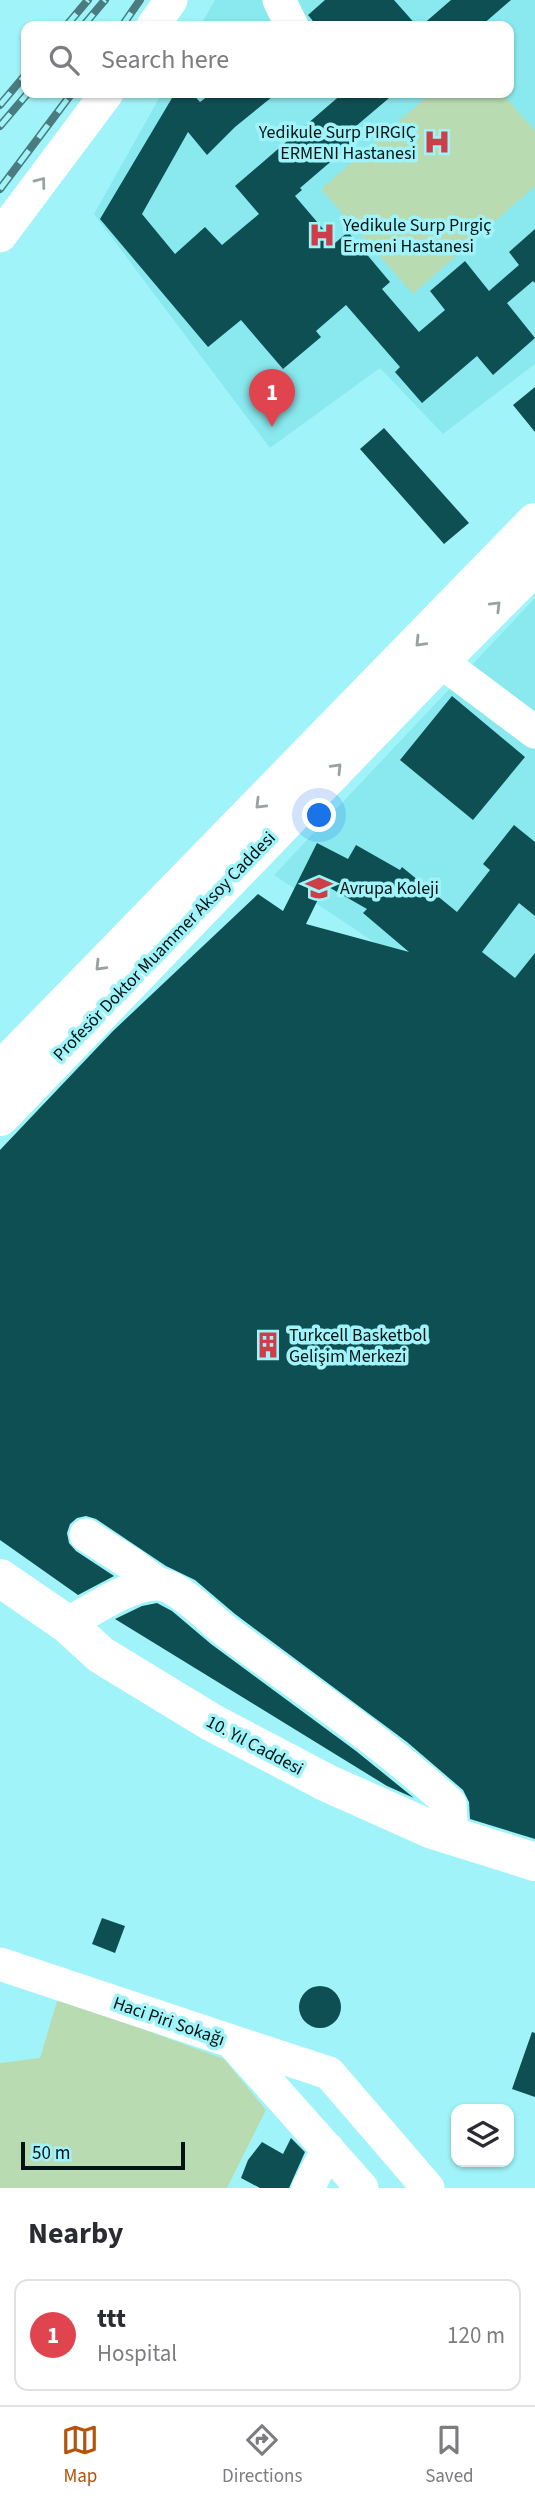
<!DOCTYPE html>
<meta charset="utf-8">
<style>
body{margin:0;font-family:"Source Sans 3",sans-serif;background:#f2f2f3;color:#2b2b33}
.controls{position:absolute;right:21px;bottom:21px;display:grid;overflow:hidden;border-radius:14px;box-shadow:0 2px 5px #0004}
.controls button{width:63px;height:63px;display:grid;place-items:center;padding:0;border:0;border-bottom:2px solid #e1e1e2;background:#fff;color:#2b2b33;font:35px sans-serif}
.scale{position:absolute;left:21px;bottom:18px;width:164px;box-sizing:border-box;padding-left:7px;border:4px solid #001315;border-top:0;font-size:19px;line-height:24px;white-space:nowrap;color:#001315;-webkit-text-stroke:5px #a0f4f9;paint-order:stroke}
.you{position:absolute;left:320px;top:816px;width:24px;height:24px;margin:-18px;border:5px solid #fff;border-radius:50%;background:#1a73e8;box-shadow:0 0 0 10px #1a73e833}
.badge{display:grid;place-items:center;width:46px;height:46px;border-radius:50%;background:#b45309;color:#fff;font-size:23px;font-weight:700}
.pin{position:absolute;translate:-50% -58px;filter:drop-shadow(0 2px 4px #0008)}
.pin::after{content:'';position:absolute;top:37px;width:24px;height:21px;background:inherit;clip-path:polygon(0 0,100% 0,50% 100%)}
.list{margin:0;padding:0;list-style:none}
h2{display:flex;justify-content:space-between;align-items:center;height:91px;margin:0;padding:0 28px;font-size:30px}
h2 small{font-size:23px;font-weight:400;color:#7c7c81}
.list li{display:grid;grid-template-columns:46px 1fr auto;gap:21px;align-items:center;box-sizing:border-box;height:112px;margin:0 14px 14px;padding:0 14px;border:2px solid #e1e1e2;border-radius:14px}
.list b{display:block;font-size:26px;white-space:nowrap}
.list p{margin:0;font-size:23px;white-space:nowrap;color:#7c7c81}
.list em{font-size:23px;font-style:normal;color:#7c7c81}
.icon{flex:none;width:38px;height:38px;fill:none;stroke:currentColor;stroke-width:2;stroke-linecap:round;stroke-linejoin:round}
.map{position:relative;flex:none;width:535px;height:2188px;overflow:hidden}
.search{position:absolute;background:#fff;box-shadow:0 2px 5px #0004;left:21px;right:21px;top:21px;height:77px;display:flex;align-items:center;gap:18px;box-sizing:border-box;padding:0 24px;border-radius:14px;color:#7c7c81;font-size:26px}
.sheet{height:217px;background:#fff}
nav{display:flex;justify-content:space-around;align-items:center;box-sizing:border-box;height:98px;border-top:2px solid #e1e1e2;background:#fff;font-size:19px;color:#7c7c81}
nav a{display:grid;justify-items:center;gap:4px}
nav .on{color:#b45309}
.map>svg:first-child{display:block}
.built{fill:#8ae9ef}
.green{fill:#b8dbb2}
.building{fill:#0e4f53;fill-rule:evenodd}
.lines{fill:none;stroke-linecap:round;stroke-linejoin:round}
.minor{stroke:#fff;stroke-width:33}
.major{stroke:#fff;stroke-width:38}
.rail-casing{stroke:#4a7b7e;stroke-width:8}
.rail{stroke:#a0f4f9;stroke-width:5;stroke-dasharray:16;stroke-linecap:butt}
.oneway{stroke:#99a1a1}
.labels{text-anchor:middle;stroke-width:7;stroke-linejoin:round;paint-order:stroke}
.poi-label{font-size:18px;fill:#001315;stroke:#a0f4f9;text-anchor:start}
.street-label{font-size:18px;fill:#001315;stroke:#a0f4f9}
</style>
<div class="map">
<svg width="535" height="2188" viewBox="0 0 535 2188">
<rect width="100%" height="100%" fill="#a0f4f9"/>
<path class="built" d="M 215,0 L 535,0 L 535,364 L 443,434 L 380,368 L 270,448 L 94,214 L 162,93 L 509,93 L 509,26 L 200,26 Z
M 535,598 L 535,1062 L 405,963 L 274,875 Z"/>
<path class="green" d="M 431,93 L 502,93 L 535,131 L 535,186 L 413,294 L 321,189 Z
M 58,1998 L 224,2059 L 266,2110 L 227,2188 L 0,2188 L 0,2063 L 40,2058 Z"/>
<path class="building" d="M 325,0 L 394,0 L 417,26 L 317,26 L 308,15 Z
M 451,0 L 511,0 L 481,26 L 421,26 Z
M 175,93 L 192,93 L 200,102 L 212,93 L 277,93 L 235,127 L 207,155 L 188,132 L 142,214 L 175,254 L 205,227 L 222,245 L 259,214 L 235,186 L 343,93 L 395,93 L 349,132 L 356,140 L 300,188 L 302,190 L 295,196 L 335,243 L 348,232 L 390,282 L 382,289 L 419,332 L 445,310 L 430,291 L 465,261 L 489,291 L 519,265 L 509,252 L 535,229 L 535,283 L 533,281 L 507,303 L 535,338 L 493,375 L 477,356 L 422,403 L 395,372 L 400,367 L 346,305 L 316,331 L 321,337 L 283,369 L 241,320 L 208,347 L 100,219 Z
M 535,387 L 535,432 L 513,405 Z
M 384,428 L 469,523 L 444,544 L 360,449 Z
M 452,696 L 525,757 L 473,820 L 400,760 Z
M 514,825 L 535,842 L 535,916 L 519,903 L 482,952 L 515,978 L 535,953 L 535,1839 L 470,1819 L 469,1802 L 463,1790 L 407,1742 L 235,1614 L 195,1580 L 166,1566 L 96,1519 L 86,1516 L 77,1518 L 70,1524 L 67,1533 L 69,1543 L 76,1551 L 114,1576 L 78,1595 L 0,1540 L 0,1150 L 113,1031 L 258,894 L 283,911 L 317,843 L 348,859 L 356,845 L 400,870 L 402,867 L 457,912 L 490,870 L 483,864 ZM 325,885 L 367,909 L 363,913 L 409,952 L 306,924 Z
M 157,1603 L 172,1611 L 211,1644 L 356,1751 L 414,1798 L 387,1786 L 115,1619 L 142,1606 Z
M 102,1918 L 125,1926 L 115,1953 L 92,1944 Z
M299 2007a21 21 0 1 1 42 0a21 21 0 1 1-42 0Z
M 532,2032 L 535,2033 L 535,2097 L 512,2089 Z
M 291,2138 L 305,2152 L 289,2188 L 260,2188 L 241,2178 L 248,2160 L 262,2142 L 283,2154 Z"/>
<g class="lines">
<path class="minor" d="M 279,0 L 292,26
M 153,26 L 171,0
M 0,236 L 107,93
M 440,661 L 535,732
M 86,1535 L 130,1563 L 158,1584
M 67,1624 C 89,1612 133,1582 158,1584 C 178,1585 208,1617 223,1629 C 300,1687 379,1739 450,1804 L 452,1836
M 0,1964 L 231,2041 L 362,2188
M 231,2041 L 329,2073 L 428,2188
M 308,2188 L 328,2149"/>
<path class="major" d="M 0,1071 L 535,522
M 0,1117 L 440,661 L 535,566
M 0,1578 L 67,1624 L 101,1655 L 211,1722 L 327,1783 L 430,1829 L 535,1862"/>
<g class="rail-casing">
<path id="rail" d="M 66,26 L 88,0
M 83,26 L 105,0
M 122,26 L 140,0
M 0,105 L 26,74
M 0,126 L 28,93
M 0,189 L 72,93"/>
</g>
<use href="#rail" class="rail"/>
</g>
<defs><path id="oneway-chevron" d="M-2-3.5L2.5 0L-2 3.5" fill="none" stroke-width="1.6" stroke-linecap="round" stroke-linejoin="round" transform="scale(1.75)"/></defs>
<g class="oneway">
<use href="#oneway-chevron" transform="translate(41 182) rotate(-53)"/>
<use href="#oneway-chevron" transform="translate(496 606) rotate(-45)"/>
<use href="#oneway-chevron" transform="translate(420 642) rotate(134)"/>
<use href="#oneway-chevron" transform="translate(337 768) rotate(-46)"/>
<use href="#oneway-chevron" transform="translate(260 804) rotate(135)"/>
<use href="#oneway-chevron" transform="translate(100 966) rotate(134)"/>
</g>
<defs>
<g id="hospital-bare" transform="scale(2.1)"><path d="M-5-5h3v3.5h4V-5h3V5h-3V1.5h-4V5h-3Z" fill="#ce3e48" stroke="#a0f4f9" stroke-width="2.5" paint-order="stroke"/></g>
<g id="school-bare" transform="scale(2.1)"><path d="M0-5L7-2L0 1L-7-2ZM-4 1L0 2.5L4 1V4Q0 6-4 4Z" fill="#ce3e48" stroke="#a0f4f9" stroke-width="2.5" paint-order="stroke"/></g>
<g id="building-bare" transform="scale(2.1)"><path d="M-4-6H4V6H1V3H-1V6H-4ZM-2.5-4.3h1.7v1.8h-1.7ZM.8-4.3h1.7v1.8H.8ZM-2.5-1h1.7V.8h-1.7ZM.8-1h1.7V.8H.8Z" fill="#ce3e48" stroke="#a0f4f9" stroke-width="2.5" paint-order="stroke"/></g>
</defs>
<g fill-rule="evenodd">
<use href="#hospital-bare" x="437" y="142"/>
<use href="#hospital-bare" x="322" y="235"/>
<use href="#school-bare" x="319" y="888"/>
<use href="#building-bare" x="268" y="1345"/>
</g>
<g class="labels">
<g class="poi-label">
<text x="416" y="138" text-anchor="end">Yedikule Surp PIRGIÇ<tspan x="416" dy="21">ERMENI Hastanesi</tspan></text>
<text x="343" y="231">Yedikule Surp Pırgiç<tspan x="343" dy="21">Ermeni Hastanesi</tspan></text>
<text x="340" y="894">Avrupa Koleji</text>
<text x="289" y="1341">Turkcell Basketbol<tspan x="289" dy="21">Gelişim Merkezi</tspan></text>
</g>
<g class="street-label">
<text transform="translate(164 946) rotate(-46)" y="6">Profesör Doktor Muammer Aksoy Caddesi</text>
<text transform="translate(255 1745) rotate(28)" y="6">10. Yıl Caddesi</text>
<text transform="translate(169 2021) rotate(19)" y="6">Haci Piri Sokağı</text>
</g>
</g>
</svg>
<div class="controls">
<button><svg class="icon" aria-label="layers" viewBox="0 0 24 24"><path d="M12 4l9 5-9 5-9-5zM3 14l9 5 9-5"/></svg></button>
</div>
<div class="scale">50 m</div>
<div class="you"></div>
<div class="pin badge" style="left:272px;top:427px;background:#e0444e">1</div>
<div class="search"><svg class="icon" aria-label="search" viewBox="0 0 24 24"><circle cx="10" cy="10" r="6"/><path d="M15 15l6 6"/></svg>Search here</div>
</div>
<section class="sheet">
<h2>Nearby<small></small></h2>
<ul class="list">
<li><span class="badge" style="background:#e0444e">1</span><div><b>ttt</b><p>Hospital</p></div><em>120 m</em></li>
</ul>
</section>
<nav>
<a class="on"><svg class="icon" aria-label="map" viewBox="0 0 24 24"><path d="M3 6l6-2 6 2 6-2v14l-6 2-6-2-6 2zM9 4v14M15 6v14"/></svg>Map</a>
<a><svg class="icon" aria-label="directions" viewBox="0 0 24 24"><path d="M12 3l9 9-9 9-9-9zM9 14v-3h6M13 9l2 2-2 2"/></svg>Directions</a>
<a><svg class="icon" aria-label="saved" viewBox="0 0 24 24"><path d="M7 4h10v16l-5-4-5 4z"/></svg>Saved</a>
</nav>
